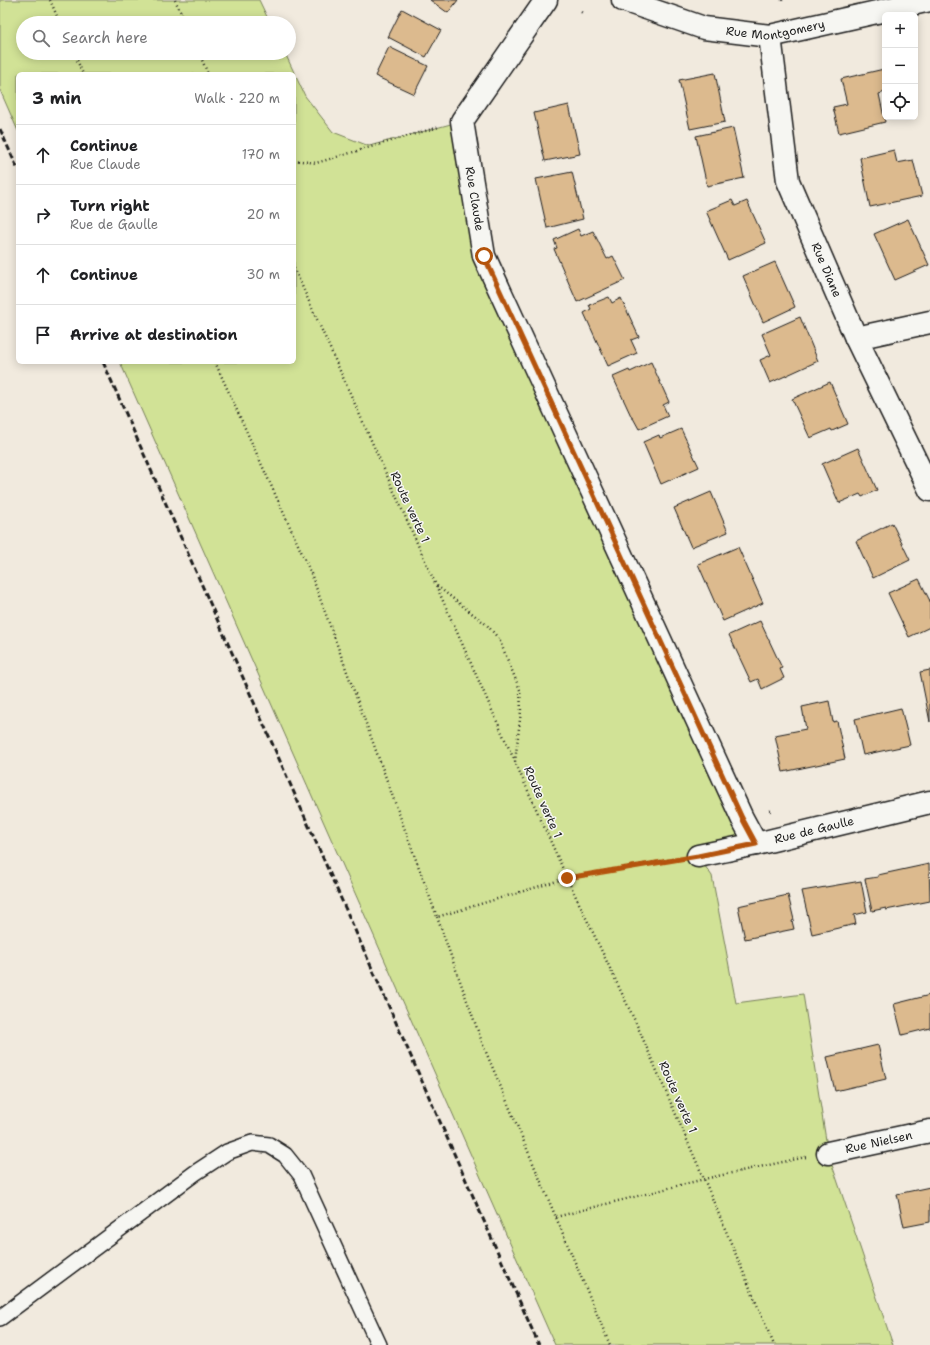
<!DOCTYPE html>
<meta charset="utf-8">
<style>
body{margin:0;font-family:"Shantell Sans",sans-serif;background:#f6f6f6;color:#202124}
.controls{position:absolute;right:12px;top:12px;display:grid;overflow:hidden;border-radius:6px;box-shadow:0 2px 10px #0003}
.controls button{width:36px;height:36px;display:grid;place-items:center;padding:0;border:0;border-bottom:1px solid #e0e0e0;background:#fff;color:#202124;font:20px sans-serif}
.stop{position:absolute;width:12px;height:12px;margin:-9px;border:3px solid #b45309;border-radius:50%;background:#fff}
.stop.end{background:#b45309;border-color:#fff;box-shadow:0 1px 4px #0008}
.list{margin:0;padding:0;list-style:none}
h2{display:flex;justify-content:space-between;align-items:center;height:52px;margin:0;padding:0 16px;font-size:17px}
h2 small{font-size:13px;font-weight:400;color:#757577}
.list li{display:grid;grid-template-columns:26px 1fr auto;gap:12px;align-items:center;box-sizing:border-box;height:60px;padding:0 16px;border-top:1px solid #e0e0e0}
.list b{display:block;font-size:15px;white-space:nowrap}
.list p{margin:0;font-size:13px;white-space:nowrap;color:#757577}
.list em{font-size:13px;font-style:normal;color:#757577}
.icon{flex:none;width:22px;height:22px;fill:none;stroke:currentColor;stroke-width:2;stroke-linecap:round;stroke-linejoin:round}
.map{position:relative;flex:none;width:930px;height:1345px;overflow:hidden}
.search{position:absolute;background:#fff;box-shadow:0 2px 10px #0003;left:16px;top:16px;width:280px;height:44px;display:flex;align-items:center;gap:10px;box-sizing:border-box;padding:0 14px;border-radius:22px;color:#757577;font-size:15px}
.panel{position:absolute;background:#fff;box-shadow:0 2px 10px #0003;left:16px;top:72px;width:280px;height:292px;border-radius:6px}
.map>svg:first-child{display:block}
.green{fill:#d1e296;stroke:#767f59}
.building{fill:#dcba8e;stroke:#1c1c1c}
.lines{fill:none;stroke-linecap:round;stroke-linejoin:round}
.lane-casing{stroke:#1c1c1c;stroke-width:18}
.street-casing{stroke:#1c1c1c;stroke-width:25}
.path{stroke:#1c1c1c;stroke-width:2.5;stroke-dasharray:1 3;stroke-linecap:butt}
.lane{stroke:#f6f6f2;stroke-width:15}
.street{stroke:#f6f6f2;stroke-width:22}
.rail{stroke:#1c1c1c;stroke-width:3;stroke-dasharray:6 3;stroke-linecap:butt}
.route{stroke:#b45309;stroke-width:5}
.labels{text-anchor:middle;stroke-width:3;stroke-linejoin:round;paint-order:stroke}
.street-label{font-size:12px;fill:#1c1c1c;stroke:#f6f6f2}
</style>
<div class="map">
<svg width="930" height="1345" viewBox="0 0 930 1345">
<rect width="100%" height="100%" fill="#f1eade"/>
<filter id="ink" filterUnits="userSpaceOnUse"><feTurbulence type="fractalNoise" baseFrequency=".025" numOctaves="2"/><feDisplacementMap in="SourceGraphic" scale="8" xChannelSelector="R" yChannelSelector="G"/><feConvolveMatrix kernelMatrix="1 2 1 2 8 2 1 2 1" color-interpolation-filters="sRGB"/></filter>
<g filter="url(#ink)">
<path class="green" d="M 0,0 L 259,0 L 270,23 L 23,23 L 23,53 L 285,53 L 305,96 L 333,132 L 369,146 L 462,121 L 484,256 L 756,844 L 698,856 L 712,876 L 736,1003 L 803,994 L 828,1153 L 893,1345 L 555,1345 L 120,362 L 294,362 L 294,74 L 18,74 L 18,131 L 0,90 Z"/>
<path class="building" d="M 430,0 L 458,0 L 448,13 Z
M 402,9 L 441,30 L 426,57 L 388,37 Z
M 389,47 L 428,66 L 414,94 L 375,76 Z
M 884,69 L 885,92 L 879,94 L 885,122 L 839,133 L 833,107 L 847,104 L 841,79 Z
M 715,73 L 725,122 L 690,129 L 679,80 Z
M 569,105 L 580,154 L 545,161 L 534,113 Z
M 733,128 L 744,178 L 707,186 L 696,136 Z
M 894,150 L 897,163 L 913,160 L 922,196 L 870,207 L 860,158 Z
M 572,172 L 583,219 L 547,228 L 536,179 Z
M 732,200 L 735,206 L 747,201 L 766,243 L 728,260 L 706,211 Z
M 908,219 L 929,265 L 895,280 L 874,234 Z
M 578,229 L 581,236 L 593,231 L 607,259 L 613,256 L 625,280 L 577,302 L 554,249 L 557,248 L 554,240 Z
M 775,262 L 795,307 L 763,322 L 743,276 Z
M 609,297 L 612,303 L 621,298 L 639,337 L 631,340 L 637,353 L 608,366 L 584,313 L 591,309 L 589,305 Z
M 800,317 L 818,361 L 770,383 L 760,360 L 771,355 L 762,334 Z
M 651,362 L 669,402 L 663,405 L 668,416 L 639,429 L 633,418 L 632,418 L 613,377 L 629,370 L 630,372 Z
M 830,382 L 848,424 L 832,431 L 831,429 L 810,438 L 792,399 Z
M 681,429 L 699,467 L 661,484 L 643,442 L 659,435 L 660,438 Z
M 858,448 L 877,490 L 862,497 L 860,494 L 839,503 L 822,464 Z
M 711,492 L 728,532 L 691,547 L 674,508 Z
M 892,523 L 910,560 L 873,578 L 856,541 Z
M 738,547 L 763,603 L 723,621 L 698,564 Z
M 919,579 L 930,601 L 930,627 L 909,637 L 888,593 Z
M 760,621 L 782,668 L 780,669 L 784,678 L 762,689 L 758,679 L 751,682 L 729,635 Z
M 930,670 L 930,722 L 920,672 Z
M 829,701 L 833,722 L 837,721 L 845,759 L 783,772 L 775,735 L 806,729 L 802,707 Z
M 901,708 L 910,745 L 863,755 L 855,719 Z
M 929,864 L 930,901 L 886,910 L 886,908 L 872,911 L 865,879 L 878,877 L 878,875 Z
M 861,881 L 867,912 L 854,915 L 856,924 L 812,934 L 802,891 Z
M 788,895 L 794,920 L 792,921 L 794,929 L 745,939 L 738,906 Z
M 930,995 L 930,1028 L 902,1035 L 894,1004 Z
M 878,1045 L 886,1079 L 835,1091 L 827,1057 Z
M 930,1187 L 930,1222 L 904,1227 L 897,1194 Z"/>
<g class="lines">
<g class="lane-casing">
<path id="lane" d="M 0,1318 L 195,1173 L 227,1152 L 252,1143 L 269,1145 L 285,1155 L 301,1175 L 379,1345"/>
</g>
<g class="street-casing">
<g id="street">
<path id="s1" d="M 546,0 L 462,121 L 484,256 L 742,818 L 756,844"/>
<path id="s2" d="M 623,0 L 704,28 L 770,36 L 930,0"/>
<path id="s3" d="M 770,36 L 788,181 L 856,338 L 930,490"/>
<path d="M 856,338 L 930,322"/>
<path id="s4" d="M 698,856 L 756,844 L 930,802"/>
<path id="s5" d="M 828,1153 L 930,1131"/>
</g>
</g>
<path class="path" d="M 50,0 L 60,23
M 175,0 L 186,23
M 782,0 L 782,3
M 581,12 L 584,14
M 74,53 L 83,74
M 199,53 L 208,74
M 294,160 L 316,163 L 439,127
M 294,268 L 567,878 L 636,1023 L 704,1179 L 774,1345
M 215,362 L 310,571 L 437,917 L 567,878 L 675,859
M 437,586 L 487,625 L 499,639 L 520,690 L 521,711 L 515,762
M 770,811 L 773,810
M 437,917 L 483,1045 L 610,1345
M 556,1217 L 704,1179 L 806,1157"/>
<use href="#lane" class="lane"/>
<use href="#street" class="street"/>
<path class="rail" d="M 0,129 L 18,170
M 103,362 L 539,1345"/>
</g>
</g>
<g class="lines" filter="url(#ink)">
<path class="route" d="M 484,256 L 742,818 L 756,844 L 698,856 L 567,878"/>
</g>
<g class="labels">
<g class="street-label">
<text dy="4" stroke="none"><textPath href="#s2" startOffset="158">Rue Montgomery</textPath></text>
<text dy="4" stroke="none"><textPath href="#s1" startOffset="226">Rue Claude</textPath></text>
<text dy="4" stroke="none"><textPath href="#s3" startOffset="243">Rue Diane</textPath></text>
<text transform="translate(410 507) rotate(65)" y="4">Route verte 1</text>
<text transform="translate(543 802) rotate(66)" y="4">Route verte 1</text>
<text dy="4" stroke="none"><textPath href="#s4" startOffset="119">Rue de Gaulle</textPath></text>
<text transform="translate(678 1097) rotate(66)" y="4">Route verte 1</text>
<text dy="4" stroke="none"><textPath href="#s5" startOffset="52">Rue Nielsen</textPath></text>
</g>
</g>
</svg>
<div class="controls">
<button>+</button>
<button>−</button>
<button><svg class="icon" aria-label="locate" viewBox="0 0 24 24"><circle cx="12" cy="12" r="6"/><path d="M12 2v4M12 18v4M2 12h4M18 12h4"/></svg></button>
</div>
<div class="stop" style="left:484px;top:256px"></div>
<div class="stop end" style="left:567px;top:878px"></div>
<div class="search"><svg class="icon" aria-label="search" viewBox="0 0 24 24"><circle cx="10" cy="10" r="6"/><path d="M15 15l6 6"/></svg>Search here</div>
<section class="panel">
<h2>3 min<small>Walk · 220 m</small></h2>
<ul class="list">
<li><svg class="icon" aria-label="ahead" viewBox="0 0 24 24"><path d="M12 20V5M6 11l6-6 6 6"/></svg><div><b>Continue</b><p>Rue Claude</p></div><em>170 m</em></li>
<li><svg class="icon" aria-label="right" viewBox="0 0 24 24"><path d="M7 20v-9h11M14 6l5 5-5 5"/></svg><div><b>Turn right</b><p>Rue de Gaulle</p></div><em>20 m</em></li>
<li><svg class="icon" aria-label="ahead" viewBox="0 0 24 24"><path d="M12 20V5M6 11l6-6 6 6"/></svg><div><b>Continue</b></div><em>30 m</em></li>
<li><svg class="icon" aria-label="arrive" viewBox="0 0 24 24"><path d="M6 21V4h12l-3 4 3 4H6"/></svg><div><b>Arrive at destination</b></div></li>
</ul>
</section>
</div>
